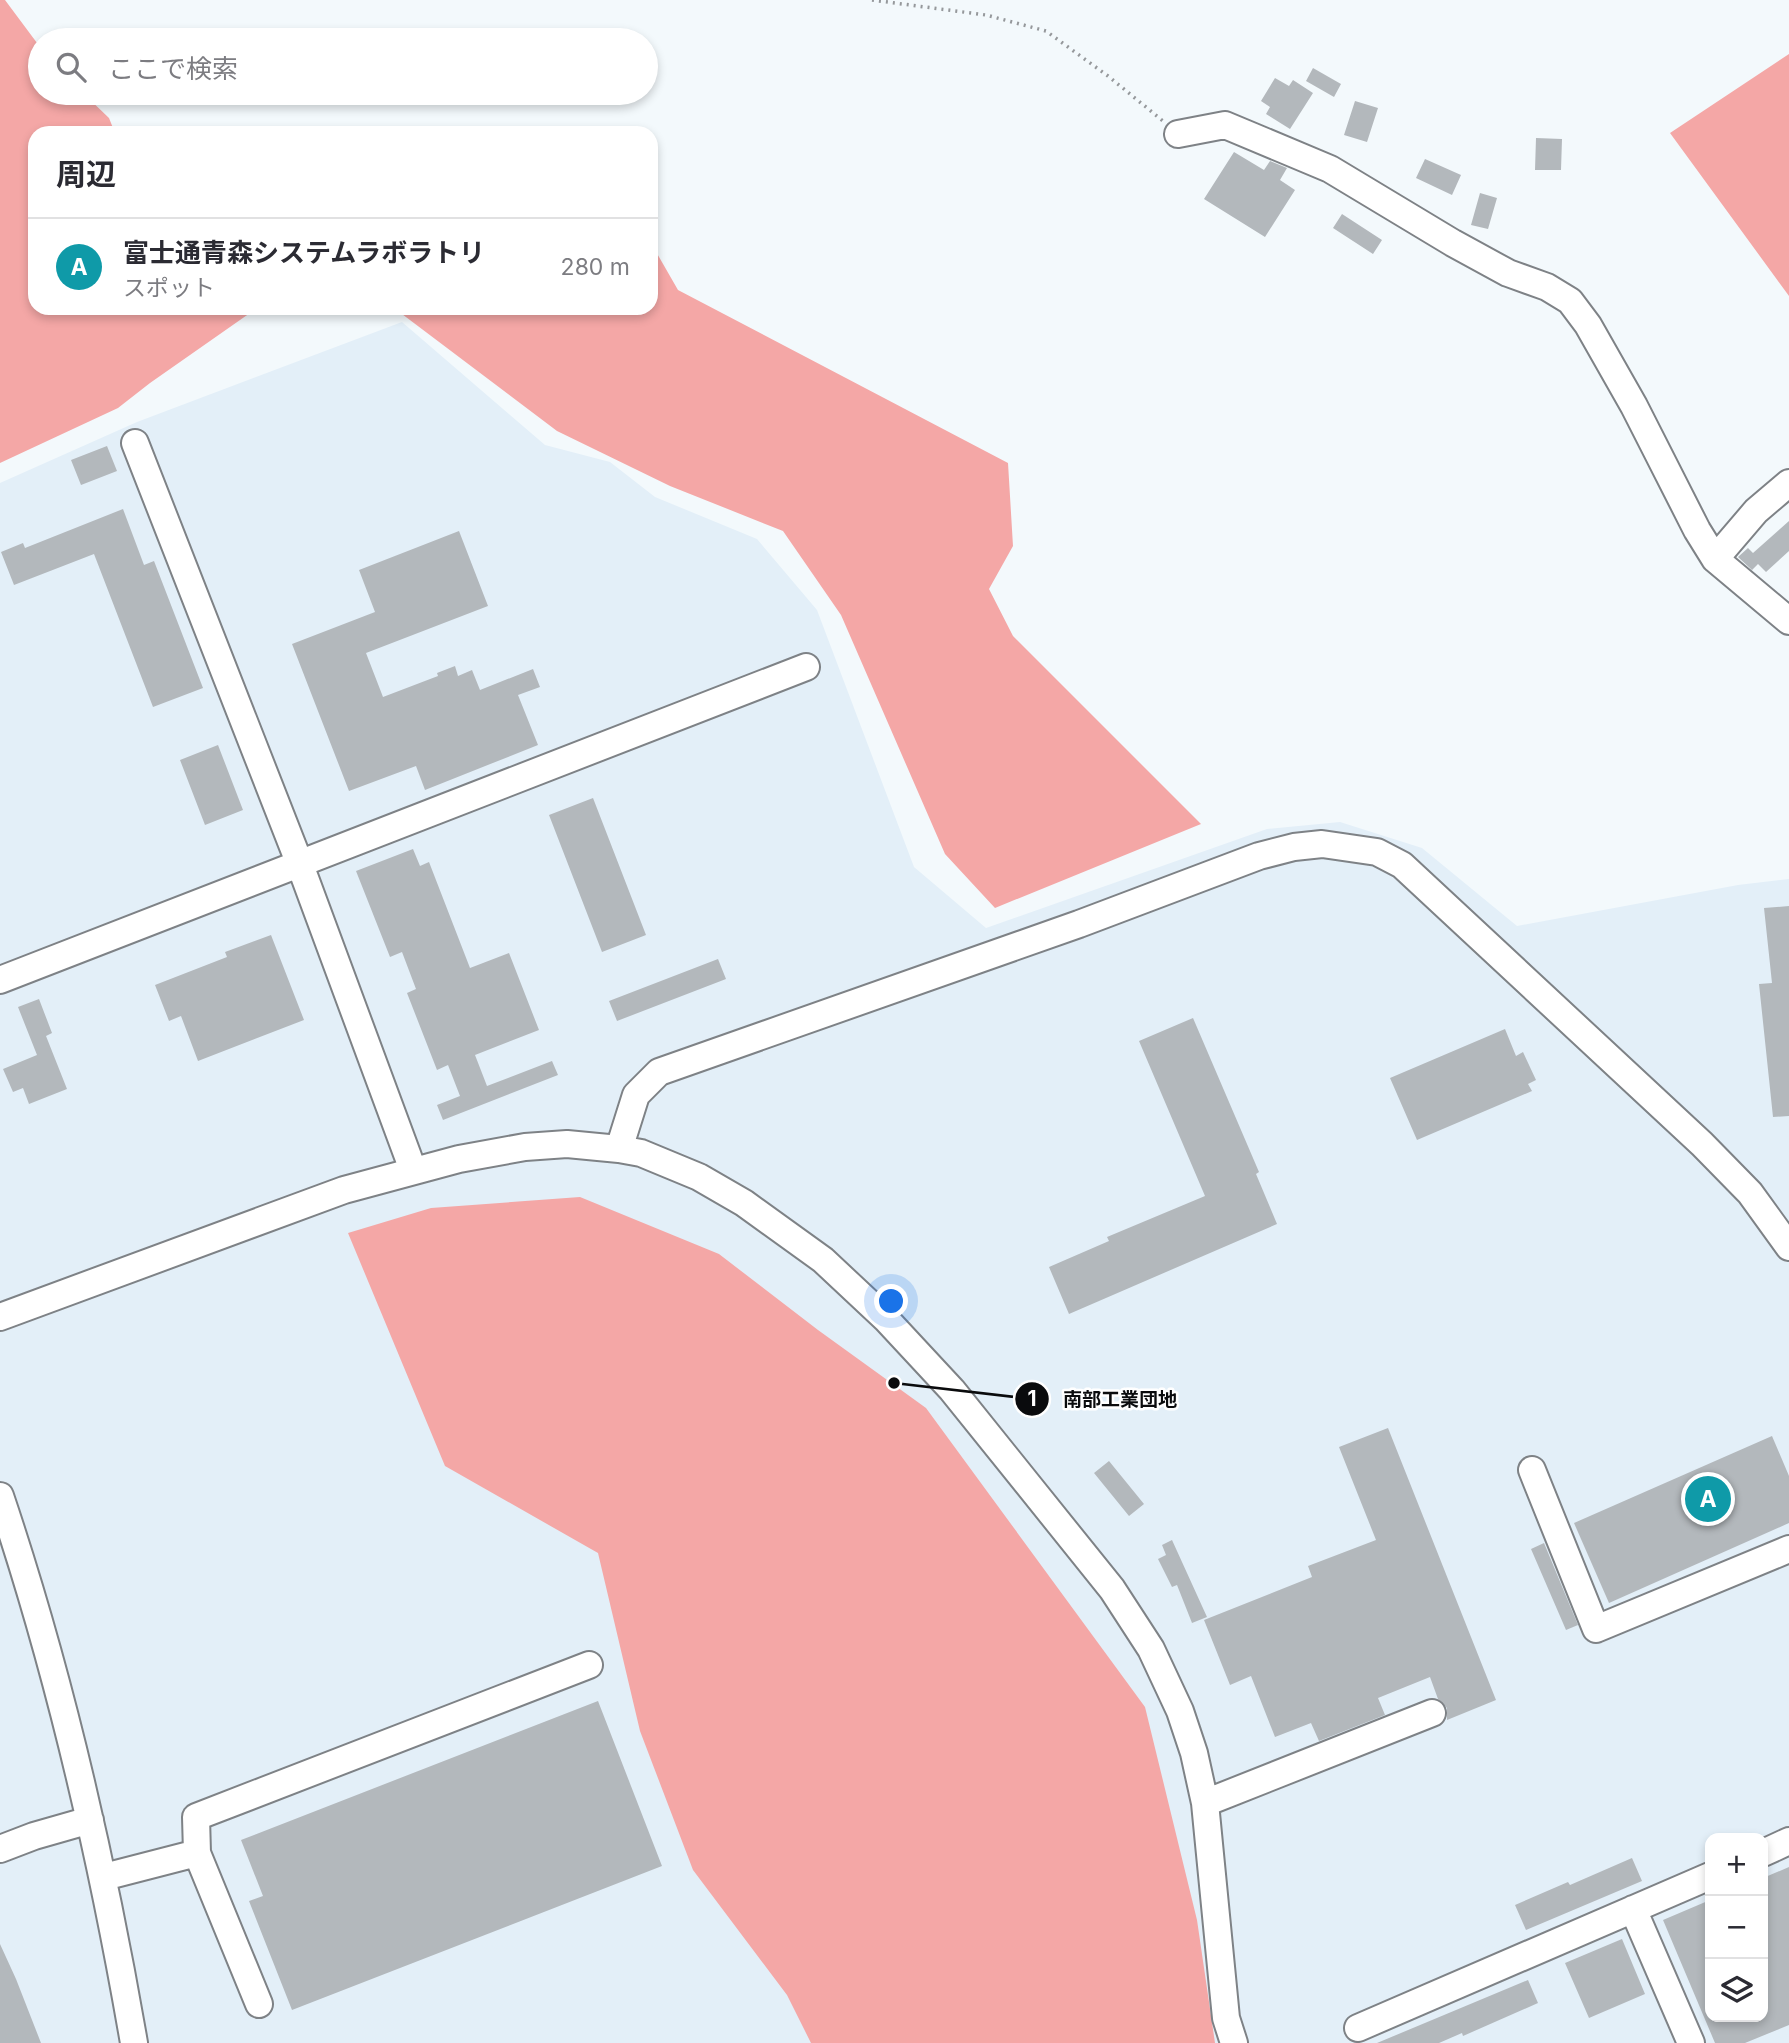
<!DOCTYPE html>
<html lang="ja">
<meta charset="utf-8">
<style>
body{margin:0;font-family:Inter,"Noto Sans JP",sans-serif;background:#f2f2f3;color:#2b2b33}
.controls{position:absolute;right:21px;bottom:21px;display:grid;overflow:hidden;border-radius:14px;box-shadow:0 4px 10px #0003}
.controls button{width:63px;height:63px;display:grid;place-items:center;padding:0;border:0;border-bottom:2px solid #e1e1e2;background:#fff;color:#2b2b33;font:35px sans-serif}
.you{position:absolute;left:892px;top:1302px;width:24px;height:24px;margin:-18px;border:5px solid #fff;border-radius:50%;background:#1a73e8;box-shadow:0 0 0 10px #1a73e833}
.badge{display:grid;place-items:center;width:46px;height:46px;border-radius:50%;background:#111827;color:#fff;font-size:23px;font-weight:700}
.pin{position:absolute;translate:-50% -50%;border:4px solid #fff;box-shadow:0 2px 7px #0006}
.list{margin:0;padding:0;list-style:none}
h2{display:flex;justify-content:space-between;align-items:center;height:91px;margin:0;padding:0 28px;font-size:30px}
h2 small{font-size:23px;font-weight:400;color:#7c7c81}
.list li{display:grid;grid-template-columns:46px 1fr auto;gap:21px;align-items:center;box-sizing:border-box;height:98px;padding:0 28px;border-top:2px solid #e1e1e2}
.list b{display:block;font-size:26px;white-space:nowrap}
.list p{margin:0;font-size:23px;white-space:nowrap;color:#7c7c81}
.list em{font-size:23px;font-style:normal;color:#7c7c81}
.icon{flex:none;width:38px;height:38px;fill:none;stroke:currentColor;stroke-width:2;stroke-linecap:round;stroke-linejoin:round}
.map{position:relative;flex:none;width:1789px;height:2043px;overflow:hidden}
.search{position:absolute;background:#fff;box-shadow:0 4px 10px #0003;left:28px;top:28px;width:630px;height:77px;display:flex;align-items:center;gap:18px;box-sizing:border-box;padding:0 24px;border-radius:38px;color:#7c7c81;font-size:26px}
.panel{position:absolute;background:#fff;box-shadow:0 4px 10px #0003;left:28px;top:126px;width:630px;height:189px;border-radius:21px}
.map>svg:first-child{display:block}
.built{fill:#e3eff8;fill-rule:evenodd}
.forest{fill:#f4a7a6}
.building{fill:#b3b8bc}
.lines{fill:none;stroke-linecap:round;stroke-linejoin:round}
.minor-casing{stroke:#7e8286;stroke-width:30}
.path{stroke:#95989b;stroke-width:3.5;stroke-dasharray:2 5;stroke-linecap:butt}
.minor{stroke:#fff;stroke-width:26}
.leader{fill:none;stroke:#0a0b0d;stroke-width:2.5}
.callout-dot{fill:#0a0b0d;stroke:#fff;stroke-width:2.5}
.mark-label{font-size:21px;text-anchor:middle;font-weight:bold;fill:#fff}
.callout-label{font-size:19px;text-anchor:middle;font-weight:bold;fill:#0a0b0d;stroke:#fff;stroke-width:5;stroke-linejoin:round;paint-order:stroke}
</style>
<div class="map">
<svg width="1789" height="2043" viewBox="0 0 1789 2043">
<rect width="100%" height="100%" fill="#f3f9fc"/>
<path class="built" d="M 402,322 L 545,445 L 610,462 L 655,497 L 757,539 L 817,610 L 914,867 L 986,928 L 1267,829 L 1340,822 L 1422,848 L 1517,926 L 1738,885 L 1789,879 L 1789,2043 L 0,2043 L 0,483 L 137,422 ZM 1710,1838 L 1763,1838 L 1763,2017 L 1710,2017 Z"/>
<path class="forest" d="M 0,0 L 5,0 L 40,47 L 40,93 L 83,93 L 109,118 L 115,133 L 35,133 L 35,308 L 266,308 L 250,313 L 150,383 L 118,408 L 0,463 Z
M 1789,54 L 1789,296 L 1670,133 Z
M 651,243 L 678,290 L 1008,463 L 1013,546 L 989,589 L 1013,636 L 1201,824 L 995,908 L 945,854 L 841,615 L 783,531 L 670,486 L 557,431 L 394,308 L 651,308 Z
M 580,1197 L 719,1254 L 818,1330 L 926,1408 L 1145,1707 L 1197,1920 L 1215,2043 L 811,2043 L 787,1995 L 693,1870 L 640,1731 L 598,1553 L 445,1466 L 348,1233 L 431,1208 Z"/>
<path class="building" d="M 1313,68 L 1341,84 L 1334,97 L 1306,81 Z
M 1275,78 L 1289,86 L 1293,80 L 1313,93 L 1290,129 L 1266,114 L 1270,107 L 1261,101 Z
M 1355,101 L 1378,108 L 1367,142 L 1344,135 Z
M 1536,138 L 1562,139 L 1561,170 L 1535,170 Z
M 1234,152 L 1264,170 L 1270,161 L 1287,168 L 1280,180 L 1295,190 L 1265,237 L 1204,199 Z
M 1425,159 L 1461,175 L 1452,195 L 1416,178 Z
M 1480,193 L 1497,198 L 1488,229 L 1471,225 Z
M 1342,214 L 1382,240 L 1373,254 L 1333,228 Z
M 107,446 L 117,471 L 81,485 L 71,460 Z
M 123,509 L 144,565 L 154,561 L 203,688 L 153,707 L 94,554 L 14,585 L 1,552 L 23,543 L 25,548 Z
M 1789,521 L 1789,551 L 1766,572 L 1758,564 L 1752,570 L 1738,557 L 1748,548 L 1753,553 Z
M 459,531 L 488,606 L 366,653 L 383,697 L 438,676 L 437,673 L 455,666 L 458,676 L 472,670 L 480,690 L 533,669 L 540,687 L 518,695 L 538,745 L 425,790 L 416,766 L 349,791 L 292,644 L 375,612 L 359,570 Z
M 218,745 L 243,810 L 205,825 L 180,760 Z
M 593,798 L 646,935 L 602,952 L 549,815 Z
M 413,849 L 420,866 L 429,862 L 470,968 L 509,953 L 539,1030 L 475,1055 L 487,1086 L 552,1061 L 558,1075 L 443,1120 L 437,1105 L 460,1096 L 448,1065 L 437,1070 L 407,993 L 416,989 L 402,952 L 390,957 L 356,871 Z
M 1789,906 L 1789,1116 L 1773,1117 L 1759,984 L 1772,983 L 1764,908 Z
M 271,935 L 304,1020 L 198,1061 L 181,1016 L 169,1021 L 155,985 L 227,957 L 225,952 Z
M 718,959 L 726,979 L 617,1021 L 609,1001 Z
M 39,999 L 52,1033 L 46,1036 L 67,1089 L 29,1104 L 23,1088 L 13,1092 L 3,1069 L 37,1055 L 18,1007 Z
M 1193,1018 L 1259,1172 L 1256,1174 L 1277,1224 L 1069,1314 L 1049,1267 L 1109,1241 L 1107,1237 L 1205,1196 L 1139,1041 Z
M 1505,1029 L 1516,1056 L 1523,1052 L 1536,1080 L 1528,1084 L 1532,1091 L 1417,1140 L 1390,1078 Z
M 1388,1428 L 1496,1700 L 1447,1720 L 1447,1708 L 1438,1699 L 1430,1677 L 1378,1698 L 1385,1715 L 1319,1741 L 1311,1723 L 1275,1737 L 1251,1676 L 1230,1685 L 1204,1620 L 1312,1577 L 1308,1566 L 1376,1540 L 1339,1447 Z
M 1772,1436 L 1789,1476 L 1789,1523 L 1609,1603 L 1574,1523 Z
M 1109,1461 L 1144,1504 L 1129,1516 L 1094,1473 Z
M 1172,1540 L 1207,1617 L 1192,1623 L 1177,1585 L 1172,1587 L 1158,1559 L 1166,1555 L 1162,1545 Z
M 1544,1543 L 1578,1625 L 1566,1630 L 1531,1549 Z
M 598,1701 L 662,1866 L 292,2010 L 249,1901 L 263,1896 L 241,1840 Z
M 1632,1858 L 1642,1881 L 1526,1930 L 1515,1905 L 1568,1882 L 1570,1885 Z
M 1789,1867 L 1789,2025 L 1745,2043 L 1715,2043 L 1663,1920 L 1710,1900 L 1710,2017 L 1763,2017 L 1763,1878 Z
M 1622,1939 L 1645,1994 L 1589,2018 L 1565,1963 Z
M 0,1944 L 16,1979 L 41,2043 L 0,2043 Z
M 1528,1980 L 1538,2003 L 1463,2036 L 1462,2033 L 1439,2043 L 1377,2043 Z"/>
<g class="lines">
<g class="minor-casing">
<path id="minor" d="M 1178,134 L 1225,125 L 1330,169 L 1453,243 L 1508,273 L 1547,287 L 1570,301 L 1588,325 L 1634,406 L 1697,530 L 1715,559 L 1789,621
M 135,443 L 299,862 L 413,1170
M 1715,559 L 1756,511 L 1789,483
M 0,980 L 806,667
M 619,1149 L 636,1095 L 659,1072 L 1079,924 L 1259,856 L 1294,847 L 1322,844 L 1377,852 L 1402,865 L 1702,1144 L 1750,1193 L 1789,1247
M 0,1317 L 344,1190 L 459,1159 L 525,1147 L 567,1144 L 619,1149 L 641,1153 L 699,1177 L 744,1203 L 823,1260 L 886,1319 L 952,1390 L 1112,1589 L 1151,1649 L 1180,1711 L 1194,1753 L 1205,1803 L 1226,2018 L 1234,2043
M 1532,1470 L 1596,1629 L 1789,1549
M 0,1496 C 60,1674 102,1858 134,2043
M 1205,1803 L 1432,1713
M 0,1849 L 34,1836 L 90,1820
M 1763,1853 L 1789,1841
M 104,1877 L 197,1853
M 1633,1909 L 1691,2043
M 259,2004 L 197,1853 L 196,1817 L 589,1665
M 1358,2028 L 1710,1876"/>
</g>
<path class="path" d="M 872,0 L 986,15 L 1046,31 L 1108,76 L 1163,121"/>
<use href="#minor" class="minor"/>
</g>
<path class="leader" d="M894 1383L1032 1399"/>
<g class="callout-dot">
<circle cx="894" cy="1383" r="7"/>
<circle cx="1032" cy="1399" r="18"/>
</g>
<g class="mark-label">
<text x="1032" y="1406">1</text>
</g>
<g class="callout-label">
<text x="1120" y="1406">南部工業団地</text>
</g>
</svg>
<div class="controls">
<button>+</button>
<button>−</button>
<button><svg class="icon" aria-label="layers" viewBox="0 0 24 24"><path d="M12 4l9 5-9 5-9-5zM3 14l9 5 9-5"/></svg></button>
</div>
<div class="you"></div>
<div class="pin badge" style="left:1708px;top:1499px;background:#0f9aa8">A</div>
<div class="search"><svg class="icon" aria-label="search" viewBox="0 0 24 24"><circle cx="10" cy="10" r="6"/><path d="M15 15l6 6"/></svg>ここで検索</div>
<section class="panel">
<h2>周辺<small></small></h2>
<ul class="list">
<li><span class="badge" style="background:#0f9aa8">A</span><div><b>富士通青森システムラボラトリ</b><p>スポット</p></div><em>280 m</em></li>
</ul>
</section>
</div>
